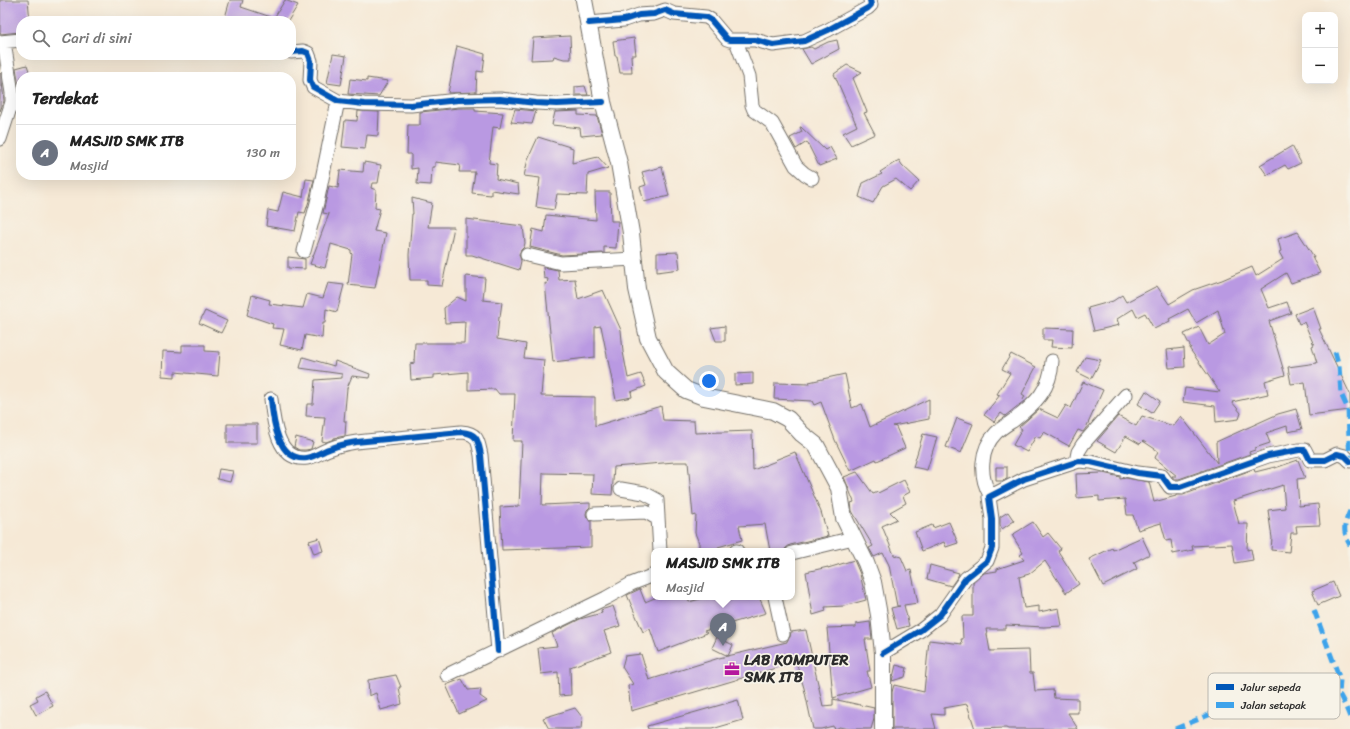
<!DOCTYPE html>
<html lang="id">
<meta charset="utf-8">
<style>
body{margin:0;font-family:Sriracha,sans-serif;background:#f2f2f2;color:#222}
.controls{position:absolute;right:12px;top:12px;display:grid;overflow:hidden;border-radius:8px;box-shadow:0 4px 16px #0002}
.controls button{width:36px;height:36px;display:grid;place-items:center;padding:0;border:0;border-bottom:1px solid #e0e0e0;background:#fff;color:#222;font:20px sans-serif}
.you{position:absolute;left:709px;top:381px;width:14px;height:14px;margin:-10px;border:3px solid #fff;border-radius:50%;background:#1a73e8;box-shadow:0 0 0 6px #1a73e833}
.badge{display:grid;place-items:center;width:26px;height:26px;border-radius:50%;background:#b5179e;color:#fff;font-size:13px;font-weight:700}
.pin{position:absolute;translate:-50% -33px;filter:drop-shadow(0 1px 2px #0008)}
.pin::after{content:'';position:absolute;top:21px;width:14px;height:12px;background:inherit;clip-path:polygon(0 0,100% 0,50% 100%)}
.popup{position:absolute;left:651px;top:548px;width:144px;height:52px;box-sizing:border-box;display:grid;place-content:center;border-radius:8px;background:#fff;filter:drop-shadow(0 1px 3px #0005);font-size:13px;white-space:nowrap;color:#767676}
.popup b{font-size:15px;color:#222}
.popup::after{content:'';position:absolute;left:50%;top:100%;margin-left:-8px;border:8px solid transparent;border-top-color:#fff}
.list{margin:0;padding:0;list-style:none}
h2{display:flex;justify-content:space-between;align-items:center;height:52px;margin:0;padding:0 16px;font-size:17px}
h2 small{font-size:13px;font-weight:400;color:#767676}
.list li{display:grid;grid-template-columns:26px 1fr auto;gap:12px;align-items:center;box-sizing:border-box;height:56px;padding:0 16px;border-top:1px solid #e0e0e0}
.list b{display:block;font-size:15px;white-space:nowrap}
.list p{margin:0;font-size:13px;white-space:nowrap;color:#767676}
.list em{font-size:13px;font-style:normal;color:#767676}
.icon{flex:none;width:22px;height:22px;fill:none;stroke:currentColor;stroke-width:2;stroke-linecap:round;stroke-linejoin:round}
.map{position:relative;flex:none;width:1350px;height:729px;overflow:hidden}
.search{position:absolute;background:#fff;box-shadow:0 4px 16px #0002;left:16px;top:16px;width:280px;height:44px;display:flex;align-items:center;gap:10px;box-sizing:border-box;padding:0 14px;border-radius:16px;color:#767676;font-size:15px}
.panel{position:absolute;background:#fff;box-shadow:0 4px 16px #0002;left:16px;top:72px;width:280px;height:108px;border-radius:16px}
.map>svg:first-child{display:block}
.building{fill:#b999e2}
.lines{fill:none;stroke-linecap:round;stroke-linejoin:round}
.minor-casing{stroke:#726e67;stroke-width:15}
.major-casing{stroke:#726e67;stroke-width:18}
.minor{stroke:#fff;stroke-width:13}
.major{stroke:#fff;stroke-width:16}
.quiet{stroke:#3ea3eb;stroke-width:5;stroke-dasharray:10 5;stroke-linecap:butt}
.cycleway-casing{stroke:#f7f3e8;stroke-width:8}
.cycleway{stroke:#0057b8;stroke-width:6}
.labels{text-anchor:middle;stroke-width:3.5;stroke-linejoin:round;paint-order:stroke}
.poi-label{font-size:15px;font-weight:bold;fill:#2b2b2b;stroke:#f7f3e8;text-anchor:start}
.key{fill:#f7f3e8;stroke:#bab7af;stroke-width:1}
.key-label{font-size:11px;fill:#2b2b2b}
</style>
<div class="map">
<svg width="1350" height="729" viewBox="0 0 1350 729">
<rect width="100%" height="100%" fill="#f7f3e8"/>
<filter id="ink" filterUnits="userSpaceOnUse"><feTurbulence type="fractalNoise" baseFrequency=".025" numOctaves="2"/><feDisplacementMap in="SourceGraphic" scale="8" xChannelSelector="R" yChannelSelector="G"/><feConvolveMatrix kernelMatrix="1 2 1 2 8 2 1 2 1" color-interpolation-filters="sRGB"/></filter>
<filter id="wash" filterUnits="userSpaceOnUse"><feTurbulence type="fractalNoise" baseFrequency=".012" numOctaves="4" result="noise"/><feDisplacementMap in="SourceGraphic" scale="16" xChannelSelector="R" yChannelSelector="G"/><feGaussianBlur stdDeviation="0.9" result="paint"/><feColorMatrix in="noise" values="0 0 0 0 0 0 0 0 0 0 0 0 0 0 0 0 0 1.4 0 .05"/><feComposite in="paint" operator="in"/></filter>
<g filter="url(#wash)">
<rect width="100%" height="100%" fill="#f6e9d6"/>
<g id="blocks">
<path class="building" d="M 0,0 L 28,0 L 30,21 L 21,21 L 21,32 L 0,34 Z
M 230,0 L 243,0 L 241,7 L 274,18 L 285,0 L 298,5 L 288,21 L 224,21 Z
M 570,36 L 571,59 L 564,59 L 554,56 L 553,59 L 531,60 L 533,38 Z
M 634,38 L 636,55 L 631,55 L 632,73 L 620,73 L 617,56 L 615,56 L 613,41 Z
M 837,40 L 839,49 L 811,64 L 802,49 L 811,47 L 814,49 L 828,42 Z
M 457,46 L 485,54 L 483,72 L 477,71 L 476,92 L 448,93 Z
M 333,54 L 346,56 L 341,85 L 327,83 Z
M 27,65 L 31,77 L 21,77 L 21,111 L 18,111 L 20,102 L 20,93 L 16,68 Z
M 847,65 L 862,72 L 853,78 L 867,112 L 864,113 L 875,134 L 851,145 L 843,133 L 857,126 L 834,74 Z
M 1,73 L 4,101 L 0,111 L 0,74 Z
M 367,78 L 388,81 L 379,96 L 348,94 L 350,79 L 367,81 Z
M 585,86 L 588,95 L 575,95 L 575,87 Z
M 459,108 L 475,108 L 475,111 L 503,113 L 500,128 L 493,127 L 489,163 L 497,164 L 496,179 L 518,184 L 519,194 L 491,190 L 491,195 L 472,193 L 475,172 L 459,172 L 460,165 L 435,162 L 435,167 L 432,167 L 431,185 L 417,184 L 418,168 L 411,169 L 411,154 L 407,154 L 408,125 L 420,125 L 420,112 Z
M 515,109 L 536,111 L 532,124 L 511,122 Z
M 358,111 L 379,112 L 378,136 L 367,135 L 365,149 L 342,147 L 345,120 L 357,121 Z
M 578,111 L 578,115 L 597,116 L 602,134 L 581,136 L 580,128 L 552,125 L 555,112 Z
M 800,127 L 801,127 L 825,150 L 830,147 L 837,159 L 819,166 L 807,142 L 796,149 L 790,138 L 802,132 Z
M 538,137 L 573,148 L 572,163 L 598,157 L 608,168 L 588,174 L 587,195 L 557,194 L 554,210 L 536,207 L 540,178 L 524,176 L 528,159 Z
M 1292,146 L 1301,163 L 1288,169 L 1285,165 L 1267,175 L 1260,165 Z
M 899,160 L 902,165 L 919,181 L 910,191 L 896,179 L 883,186 L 873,203 L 859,197 L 863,183 L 882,174 L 880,172 Z
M 364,162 L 381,165 L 378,183 L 372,183 L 371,188 L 376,190 L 375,208 L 380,209 L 374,231 L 386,233 L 375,288 L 348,285 L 352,254 L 351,253 L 351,250 L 331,244 L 325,268 L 310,264 L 329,214 L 323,213 L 329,186 L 338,188 L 340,170 L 363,172 Z
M 662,167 L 669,196 L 644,202 L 640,187 L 646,185 L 642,172 Z
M 306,179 L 314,180 L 309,201 L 305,213 L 299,212 L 295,231 L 266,226 L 268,210 L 278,212 L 283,192 L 303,197 Z
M 595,192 L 610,192 L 611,221 L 618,221 L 616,248 L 604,247 L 604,253 L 562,255 L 530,247 L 533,229 L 544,232 L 546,215 L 596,220 Z
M 412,198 L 432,203 L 428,227 L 454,227 L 442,286 L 427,285 L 427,280 L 410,280 L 409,255 L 412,214 L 413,214 Z
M 466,219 L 523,226 L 525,243 L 524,247 L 521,250 L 519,254 L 521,261 L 519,270 L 472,255 L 466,255 Z
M 1298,232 L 1314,257 L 1312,257 L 1320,273 L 1291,283 L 1286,273 L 1261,289 L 1269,308 L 1287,302 L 1291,313 L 1269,321 L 1285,375 L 1265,381 L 1268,394 L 1232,402 L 1241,413 L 1239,419 L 1216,422 L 1215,406 L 1183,402 L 1185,388 L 1220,392 L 1189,348 L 1191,348 L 1184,334 L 1199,327 L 1208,345 L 1225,334 L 1218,310 L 1196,323 L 1188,309 L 1169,319 L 1170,321 L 1154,329 L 1145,313 L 1137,317 L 1133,309 L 1117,319 L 1119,325 L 1094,331 L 1088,308 L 1113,301 L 1122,295 L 1126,302 L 1157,286 L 1169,304 L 1193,290 L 1222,280 L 1252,267 L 1256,276 L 1283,259 L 1279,252 L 1281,251 L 1278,239 Z
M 678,252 L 680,269 L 657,272 L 657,253 Z
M 288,257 L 305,259 L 305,269 L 288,268 Z
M 543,267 L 558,270 L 559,280 L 575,279 L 578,299 L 603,290 L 621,330 L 623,352 L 628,378 L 641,374 L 646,386 L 631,392 L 632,397 L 616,400 L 601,326 L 595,327 L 595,357 L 553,362 L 545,283 L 547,284 L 548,279 L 544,278 Z
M 466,276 L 485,278 L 483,300 L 502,302 L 500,317 L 499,317 L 497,339 L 526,344 L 524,358 L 544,360 L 541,396 L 595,397 L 595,426 L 661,406 L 663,420 L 694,421 L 695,433 L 752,431 L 753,470 L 776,461 L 775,460 L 795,452 L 821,512 L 828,536 L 790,545 L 786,548 L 784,551 L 770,551 L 765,524 L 739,526 L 742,540 L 718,547 L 718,551 L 699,551 L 699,543 L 695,533 L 696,515 L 693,516 L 688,462 L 675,462 L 614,467 L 612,495 L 592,494 L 593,474 L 543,473 L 542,505 L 590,503 L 590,507 L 587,510 L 586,514 L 587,518 L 591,521 L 591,547 L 502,550 L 500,507 L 519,506 L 522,441 L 513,441 L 515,394 L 499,394 L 495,389 L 468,390 L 468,372 L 434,375 L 434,378 L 411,380 L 410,364 L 414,363 L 415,343 L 464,343 L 465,322 L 445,323 L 444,308 L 457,297 L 466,301 Z
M 328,283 L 344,285 L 337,312 L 326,309 L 325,323 L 323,323 L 322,338 L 305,335 L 302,350 L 280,345 L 284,329 L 272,328 L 273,324 L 247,315 L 252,295 L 270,300 L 269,304 L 303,308 L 307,294 L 323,298 Z
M 1313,307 L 1321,329 L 1319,329 L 1350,394 L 1350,410 L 1309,415 L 1305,382 L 1291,384 L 1288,367 L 1317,363 L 1312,346 L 1314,345 L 1304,322 L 1299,324 L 1295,314 Z
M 205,311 L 227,321 L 221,333 L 199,323 Z
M 725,326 L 725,341 L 716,341 L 711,328 Z
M 1043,328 L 1073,329 L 1072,348 L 1051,347 L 1052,340 L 1043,340 Z
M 182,345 L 205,345 L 205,351 L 220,352 L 218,376 L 175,372 L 175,377 L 162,376 L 163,351 L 182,352 Z
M 1184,348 L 1185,367 L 1169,368 L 1167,350 Z
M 1011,354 L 1036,367 L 1022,394 L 1025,396 L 1023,400 L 1024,401 L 1005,416 L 1001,413 L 994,422 L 984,415 L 1000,395 L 997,394 L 1010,373 L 1002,369 Z
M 303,357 L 334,366 L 335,361 L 370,374 L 369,378 L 352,376 L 347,388 L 344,421 L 346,421 L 345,436 L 334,438 L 334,439 L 326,442 L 322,441 L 325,417 L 306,416 L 307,404 L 313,404 L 315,380 L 342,378 L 342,374 L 300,368 Z
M 1085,357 L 1101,360 L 1091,379 L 1077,372 Z
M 753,373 L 753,384 L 735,385 L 735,374 Z
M 845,374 L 852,408 L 862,404 L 870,427 L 929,399 L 929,419 L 893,426 L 896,427 L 905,448 L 877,461 L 876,459 L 850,471 L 835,440 L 821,402 L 814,405 L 812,401 L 774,399 L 775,383 L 810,384 L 809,382 Z
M 1083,382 L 1103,390 L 1086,428 L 1083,432 L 1078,430 L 1069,446 L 1044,432 L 1040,438 L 1036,436 L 1027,452 L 1013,445 L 1022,429 L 1019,427 L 1039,409 L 1058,418 L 1066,405 L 1071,408 Z
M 1146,391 L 1160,401 L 1152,413 L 1138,404 Z
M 1296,409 L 1302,429 L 1288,432 L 1287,426 L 1266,433 L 1270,443 L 1255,448 L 1255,450 L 1249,452 L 1250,454 L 1179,479 L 1174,479 L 1172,476 L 1177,476 L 1155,458 L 1158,451 L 1143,441 L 1140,444 L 1126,436 L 1116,452 L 1097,441 L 1118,416 L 1136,426 L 1142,416 L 1173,426 L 1181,416 L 1217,463 L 1216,442 L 1278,414 Z
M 957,418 L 973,424 L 961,453 L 946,447 Z
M 227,424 L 257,424 L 257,443 L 227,443 Z
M 923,434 L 937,437 L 927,470 L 913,467 Z
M 296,437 L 313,442 L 311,449 L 306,450 L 299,450 L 294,447 Z
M 1298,460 L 1305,478 L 1297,479 L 1299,506 L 1318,504 L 1320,525 L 1296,526 L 1297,533 L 1291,533 L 1289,552 L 1271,550 L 1272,538 L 1268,510 L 1285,508 L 1283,485 L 1233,501 L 1239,524 L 1248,524 L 1247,550 L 1251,549 L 1253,560 L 1235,563 L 1232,544 L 1192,546 L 1193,550 L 1173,554 L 1171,540 L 1166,541 L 1161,523 L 1138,530 L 1133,515 L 1127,515 L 1125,499 L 1099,501 L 1099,496 L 1077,498 L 1076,474 L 1103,473 L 1120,477 L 1120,479 L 1126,478 L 1149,482 L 1154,502 L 1176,496 L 1176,495 L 1183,495 L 1254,469 L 1255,472 L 1275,467 L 1275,468 Z
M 996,467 L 1007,467 L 1007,479 L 1002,481 L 996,481 Z
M 219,469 L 233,471 L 230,482 L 217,479 Z
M 857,472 L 873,494 L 878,492 L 878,493 L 904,480 L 910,492 L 903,496 L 906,503 L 890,512 L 897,519 L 882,526 L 894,555 L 901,557 L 907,571 L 911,570 L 918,603 L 904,605 L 909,626 L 897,629 L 891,608 L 900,606 L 897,606 L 889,565 L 883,553 L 874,557 L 869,548 L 873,546 L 852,511 L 851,503 L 854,502 L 844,477 Z
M 1008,512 L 1014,521 L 1002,529 L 1000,525 L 1000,517 Z
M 949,522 L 958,543 L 946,547 L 944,542 L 922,551 L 915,532 L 932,525 L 933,528 Z
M 1033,522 L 1043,537 L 1048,533 L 1061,549 L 1058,551 L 1079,584 L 1066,593 L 1045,561 L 1029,574 L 1019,577 L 1024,608 L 1039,606 L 1039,612 L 1059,608 L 1062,626 L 1044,627 L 1006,625 L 1006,629 L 986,629 L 990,651 L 1029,650 L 1030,673 L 1033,673 L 1035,691 L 1053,690 L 1054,698 L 1078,699 L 1078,713 L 1068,713 L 1078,729 L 1008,729 L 1006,728 L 975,729 L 967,704 L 944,708 L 944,715 L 932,714 L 936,729 L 892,729 L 892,692 L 894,685 L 924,692 L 929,640 L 962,644 L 961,639 L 963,639 L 962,616 L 973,616 L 973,583 L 984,573 L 997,571 L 997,569 L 1024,560 L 1020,555 L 1023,553 L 1012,535 Z
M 1142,537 L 1150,554 L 1134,562 L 1137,569 L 1103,586 L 1089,559 L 1112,548 L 1113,550 Z
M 319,538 L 323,551 L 314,554 L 309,541 Z
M 854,560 L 860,574 L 866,600 L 844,606 L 825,607 L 826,611 L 813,615 L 806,572 L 828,567 L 828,568 Z
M 930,565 L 959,573 L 958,576 L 951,586 L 927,579 Z
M 1333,582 L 1339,596 L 1318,605 L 1312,591 Z
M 640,589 L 645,602 L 657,597 L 687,597 L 689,602 L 707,597 L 730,597 L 730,600 L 741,597 L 759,597 L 766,613 L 704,631 L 707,633 L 658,652 L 650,629 L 643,632 L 627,595 Z
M 613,606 L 620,626 L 604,631 L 611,652 L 570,667 L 571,695 L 559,696 L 558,672 L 541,674 L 538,648 L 557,646 L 552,633 L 580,619 L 602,613 L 601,610 Z
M 870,622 L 872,639 L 865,639 L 870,671 L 867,671 L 871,687 L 833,698 L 827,628 L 856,627 L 856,624 Z
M 806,630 L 823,706 L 833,705 L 833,699 L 874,708 L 874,719 L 871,729 L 848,729 L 839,727 L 834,729 L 833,726 L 821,729 L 813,729 L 804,688 L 796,662 L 631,711 L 628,686 L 633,684 L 622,667 L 625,656 L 641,654 L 649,680 L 719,658 L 787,642 L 787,641 L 790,637 L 791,632 Z
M 717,637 L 733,645 L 728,656 L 712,648 Z
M 896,665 L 907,668 L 905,677 L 892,681 Z
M 396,675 L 401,687 L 399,687 L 402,704 L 381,710 L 376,693 L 369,696 L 368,680 Z
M 462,679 L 468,690 L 481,689 L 480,696 L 487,701 L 459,714 L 446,685 Z
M 45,691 L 53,706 L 36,715 L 30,704 L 38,700 L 36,696 Z
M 738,700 L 743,720 L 712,729 L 648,729 L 647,726 Z
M 575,708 L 582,717 L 581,729 L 549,729 L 543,718 Z"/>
</g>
</g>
<g filter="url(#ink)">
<use href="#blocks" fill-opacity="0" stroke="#726e67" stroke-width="1"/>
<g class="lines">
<g class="minor-casing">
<path id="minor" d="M 589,23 L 624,20 L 639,15 L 654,14 L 665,10 L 674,14 L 706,17 L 711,20 L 727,39 L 730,40 L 755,40 L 773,45 L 804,41 L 828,30 L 868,8 L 871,5 L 870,0
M 736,41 L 749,76 L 752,105 L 754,110 L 772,123 L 796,166 L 805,174 L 812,178
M 0,42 L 21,40
M 291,52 L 303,51 L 308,53 L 311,61 L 310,80 L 313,87 L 338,101 L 364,104 L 411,105 L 458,100 L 500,99 L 536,103 L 557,104 L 603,102
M 0,139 L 12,102 L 12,93 L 4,42
M 304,251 L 317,203 L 338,101
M 527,255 L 561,263 L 634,259
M 271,399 C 273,419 277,462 307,458 C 315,457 322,451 329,449 C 341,444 353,442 366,441 L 461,432 C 478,433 478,441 481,455 L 498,651
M 1076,462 L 1078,452 L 1083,444 L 1126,395
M 621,489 L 644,493 L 657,500 L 660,551
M 990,495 C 979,476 980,449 996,433 C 1001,428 1008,424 1014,420 C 1035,404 1051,389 1052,361
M 594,514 L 646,512 L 658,519
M 736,551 L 737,551
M 792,553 L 853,538
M 775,597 L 783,634
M 883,653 L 921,630 L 940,615 L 966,578 L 987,561 L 992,548 L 992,519 L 989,497 L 1024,479 L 1079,461 L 1091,462 L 1138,473 L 1162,476 L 1170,487 L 1180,487 L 1268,456 L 1299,450 L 1305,450 L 1310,460 L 1325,460 L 1337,454 L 1345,456 L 1350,461
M 447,675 L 606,598 L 631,584 L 654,575"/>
</g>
<g class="major-casing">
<path id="major" d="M 584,0 L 603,102 L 619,163 L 631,233 L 637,289 L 648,338 L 666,372 L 686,390 L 704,397 L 773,411 L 788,419 L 802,434 L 816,445 L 839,488 L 844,518 L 866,563 L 873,582 L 879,615 L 883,653 L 883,729"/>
</g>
<use href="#minor" class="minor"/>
<use href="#major" class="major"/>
<path class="quiet" d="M 1335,352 L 1339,366 L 1341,394 L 1348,409 L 1350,468
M 1350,511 C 1344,525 1342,531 1350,545
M 1314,610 L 1338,674 L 1340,680 L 1339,695
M 1175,729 C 1202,718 1301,674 1325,680 C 1336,683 1346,707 1350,717"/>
<g class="cycleway-casing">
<path id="cycleway" d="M 589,23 L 624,20 L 639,15 L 654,14 L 665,10 L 674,14 L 706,17 L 711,20 L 727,39 L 730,40 L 755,40 L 773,45 L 804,41 L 828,30 L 868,8 L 871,5 L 870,0
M 291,52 L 303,51 L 308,53 L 311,61 L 310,80 L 313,87 L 338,101 L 364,104 L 411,105 L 458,100 L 500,99 L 536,103 L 557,104 L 603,102
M 271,399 C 273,419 277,462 307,458 C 315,457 322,451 329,449 C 341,444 353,442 366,441 L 461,432 C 478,433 478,441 481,455 L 498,651
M 883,653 L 921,630 L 940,615 L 966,578 L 987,561 L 992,548 L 992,519 L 989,497 L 1024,479 L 1079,461 L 1091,462 L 1138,473 L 1162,476 L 1170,487 L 1180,487 L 1268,456 L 1299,450 L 1305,450 L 1310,460 L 1325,460 L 1337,454 L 1345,456 L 1350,461"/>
</g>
<use href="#cycleway" class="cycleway"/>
</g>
</g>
<defs>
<g id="office-bare" transform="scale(1.2)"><path d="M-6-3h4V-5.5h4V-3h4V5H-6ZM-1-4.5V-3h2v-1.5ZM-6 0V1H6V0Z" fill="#b5179e" stroke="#f7f3e8" stroke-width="2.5" paint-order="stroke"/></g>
</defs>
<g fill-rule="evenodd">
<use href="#office-bare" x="732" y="669"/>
</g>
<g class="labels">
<g class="poi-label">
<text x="744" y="665">LAB KOMPUTER<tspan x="744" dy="17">SMK ITB</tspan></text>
</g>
</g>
<rect x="1208" y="673" width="132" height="46" rx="6" class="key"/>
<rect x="1216" y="684" width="18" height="6" fill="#0057b8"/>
<rect x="1216" y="702" width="18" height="6" fill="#3ea3eb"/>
<g class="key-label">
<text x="1241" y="691">Jalur sepeda</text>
<text x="1241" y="709">Jalan setapak</text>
</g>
</svg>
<div class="controls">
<button>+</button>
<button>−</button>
</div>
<div class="you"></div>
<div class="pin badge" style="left:723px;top:646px;background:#6b7280">A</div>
<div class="popup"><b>MASJID SMK ITB</b>Masjid</div>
<div class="search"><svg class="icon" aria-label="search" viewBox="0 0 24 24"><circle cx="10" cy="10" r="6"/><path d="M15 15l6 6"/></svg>Cari di sini</div>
<section class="panel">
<h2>Terdekat<small></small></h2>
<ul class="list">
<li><span class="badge" style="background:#6b7280">A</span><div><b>MASJID SMK ITB</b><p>Masjid</p></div><em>130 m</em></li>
</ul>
</section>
</div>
